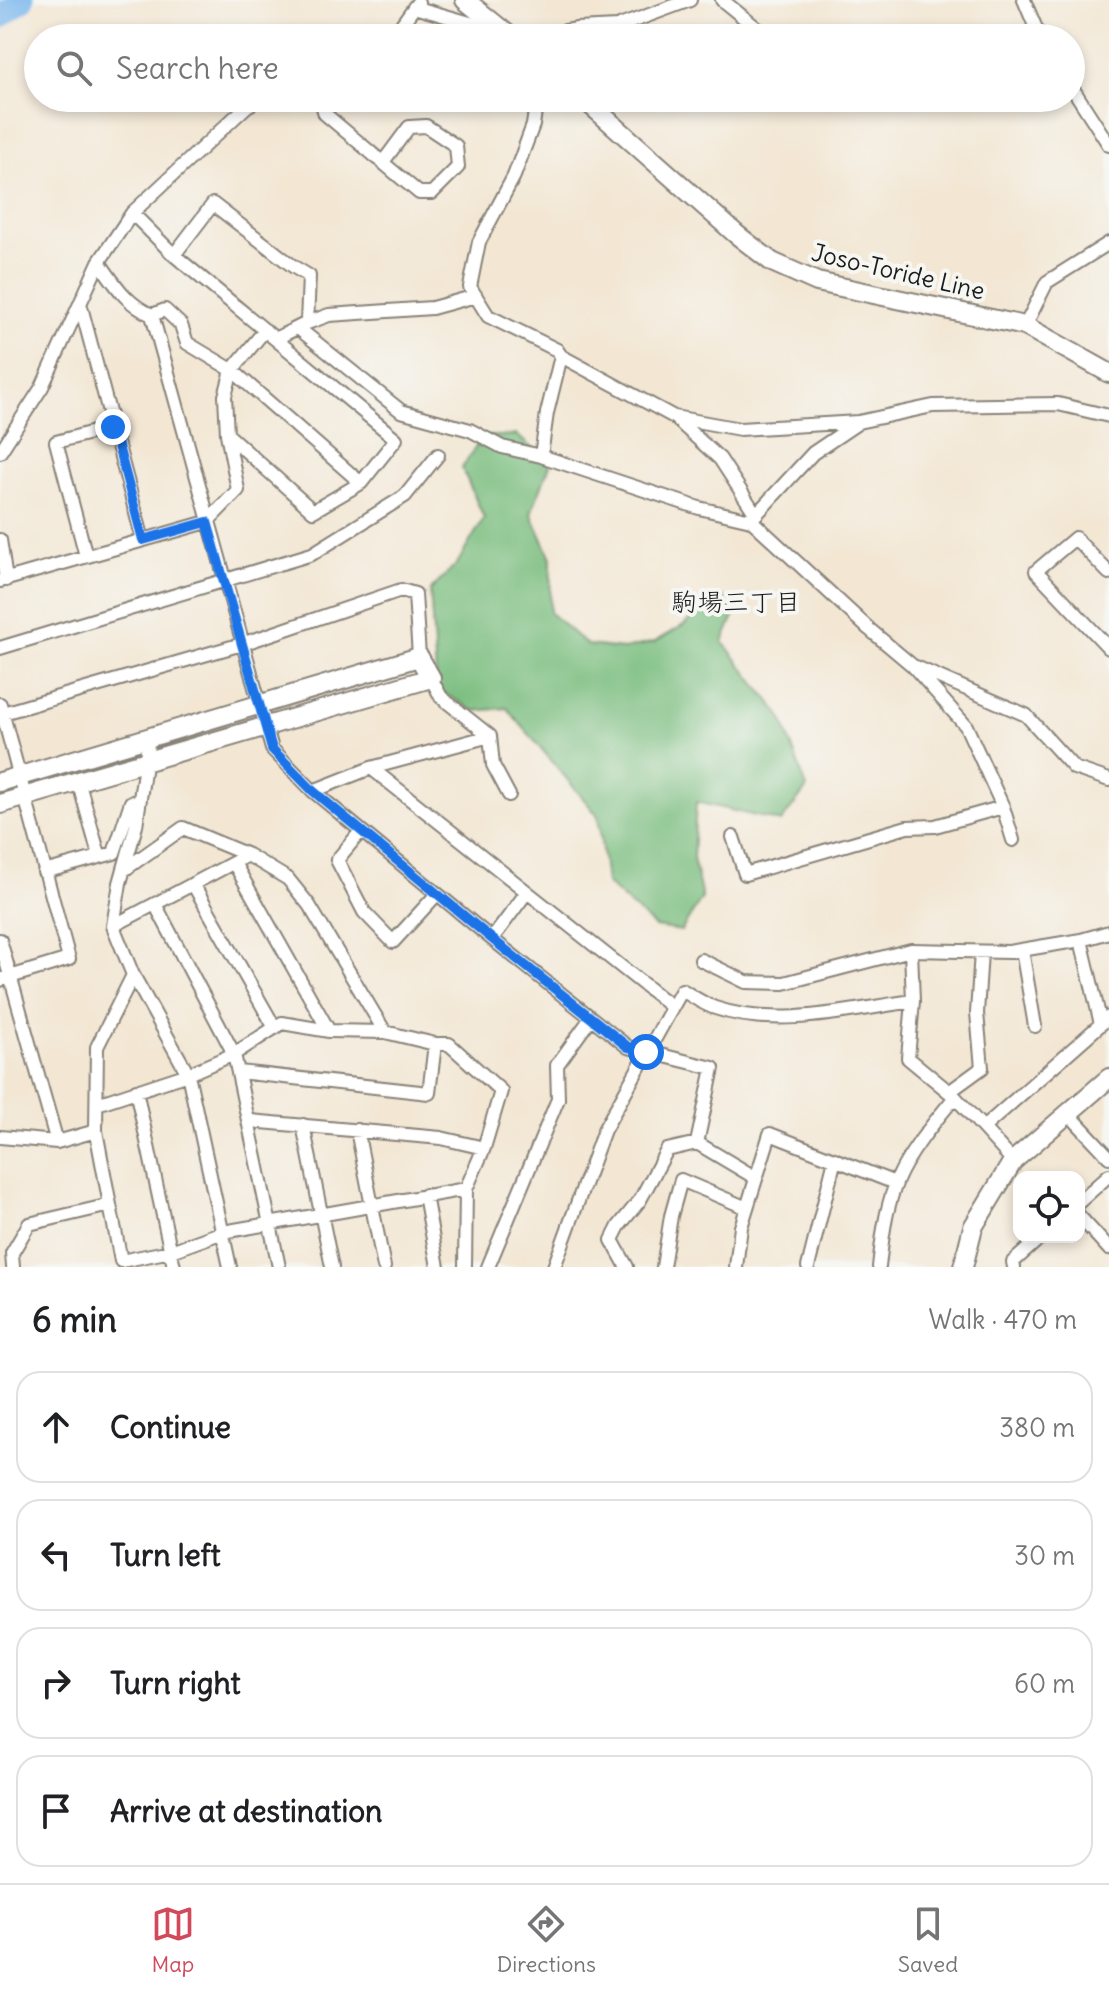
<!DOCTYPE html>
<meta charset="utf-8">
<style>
body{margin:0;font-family:Delius,"Klee One",sans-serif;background:#f2f2f2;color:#202124}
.controls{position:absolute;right:24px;bottom:24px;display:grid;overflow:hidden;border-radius:16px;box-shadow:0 4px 12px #0003}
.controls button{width:72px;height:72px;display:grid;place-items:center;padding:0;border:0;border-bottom:2px solid #e0e0e0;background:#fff;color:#202124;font:40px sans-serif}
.stop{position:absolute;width:24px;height:24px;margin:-18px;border:6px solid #1a73e8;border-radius:50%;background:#fff}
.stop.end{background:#1a73e8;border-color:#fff;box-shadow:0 2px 8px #0008}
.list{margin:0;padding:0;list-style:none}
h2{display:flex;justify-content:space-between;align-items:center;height:104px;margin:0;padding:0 32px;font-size:34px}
h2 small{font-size:26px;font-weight:400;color:#757577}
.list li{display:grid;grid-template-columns:52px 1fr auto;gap:24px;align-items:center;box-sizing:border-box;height:112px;margin:0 16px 16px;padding:0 16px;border:2px solid #e0e0e0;border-radius:24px}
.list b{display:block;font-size:30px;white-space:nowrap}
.list em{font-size:26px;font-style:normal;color:#757577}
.icon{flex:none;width:44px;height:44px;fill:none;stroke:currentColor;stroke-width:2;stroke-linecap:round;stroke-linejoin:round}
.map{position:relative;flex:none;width:1109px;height:1267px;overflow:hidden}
.search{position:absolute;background:#fff;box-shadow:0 4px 12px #0003;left:24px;right:24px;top:24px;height:88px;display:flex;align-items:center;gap:20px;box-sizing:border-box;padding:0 28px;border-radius:44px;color:#757577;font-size:30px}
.sheet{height:616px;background:#fff}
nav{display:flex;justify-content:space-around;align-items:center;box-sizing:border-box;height:112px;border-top:2px solid #e0e0e0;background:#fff;font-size:22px;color:#757577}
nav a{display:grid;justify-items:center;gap:4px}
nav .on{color:#d1495b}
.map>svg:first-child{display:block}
.forest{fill:#7cbe80;stroke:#4c6d4e;stroke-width:2}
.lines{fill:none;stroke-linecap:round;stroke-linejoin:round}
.river{stroke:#79b7ed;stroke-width:24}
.street-casing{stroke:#888278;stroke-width:16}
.secondary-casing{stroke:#888278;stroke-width:22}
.street{stroke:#fff;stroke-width:12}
.secondary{stroke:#fff;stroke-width:18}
.route{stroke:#1a73e8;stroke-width:10}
.labels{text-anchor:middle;stroke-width:8;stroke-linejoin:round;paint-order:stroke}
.street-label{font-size:24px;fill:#1c1c1c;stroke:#f6f6f2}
.neighbourhood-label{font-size:26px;fill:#1c1c1c;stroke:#f6f6f2}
</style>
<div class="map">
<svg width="1109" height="1267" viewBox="0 0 1109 1267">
<rect width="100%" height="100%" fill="#f6f6f2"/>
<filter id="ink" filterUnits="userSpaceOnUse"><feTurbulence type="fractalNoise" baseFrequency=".0125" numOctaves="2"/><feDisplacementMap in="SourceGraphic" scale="16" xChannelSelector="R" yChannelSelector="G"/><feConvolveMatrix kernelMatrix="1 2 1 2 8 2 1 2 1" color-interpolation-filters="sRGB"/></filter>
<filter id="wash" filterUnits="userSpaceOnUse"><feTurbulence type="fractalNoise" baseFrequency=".006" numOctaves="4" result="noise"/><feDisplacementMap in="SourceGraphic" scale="32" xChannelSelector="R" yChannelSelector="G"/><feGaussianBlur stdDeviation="1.8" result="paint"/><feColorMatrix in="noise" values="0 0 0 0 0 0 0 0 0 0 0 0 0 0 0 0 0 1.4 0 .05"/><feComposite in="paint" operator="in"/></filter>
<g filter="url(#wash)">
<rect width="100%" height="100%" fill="#f3e7d4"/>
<path class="forest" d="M 517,435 L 550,465 L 531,513 L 551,558 L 550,613 L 587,645 L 624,649 L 655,642 L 682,626 L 722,596 L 735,614 L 723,642 L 781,716 L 807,788 L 781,822 L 696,802 L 693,858 L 702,898 L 681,931 L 655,927 L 606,883 L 598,816 L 507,708 L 474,711 L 437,689 L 430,591 L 457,564 L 484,518 L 462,468 L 482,437 Z"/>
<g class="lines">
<path class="river" d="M 0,17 L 22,0"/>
</g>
</g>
<g filter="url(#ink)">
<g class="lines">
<g class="street-casing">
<path id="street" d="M 722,0 L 759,30 L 779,38
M 1024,0 L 1040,38
M 414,7 L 477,25 L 489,19
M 392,38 L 418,2
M 526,38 L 577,29 L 617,27 L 690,0
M 1071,86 L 1109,145
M 320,98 L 325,114 L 419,193 L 432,193 L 458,167 L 456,146 L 426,126 L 409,127 L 383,162
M 537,98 L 533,125 L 514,176 L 479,242 L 470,287 L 488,316 L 557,350 L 561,356 L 674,417 L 740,429 L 858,422 L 933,406 L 1058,404 L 1109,416
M 132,213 L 174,255 L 396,439 L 361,483 L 313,511 L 227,434
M 174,255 L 213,204 L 294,267 L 309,276 L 307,323 L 277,338
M 99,262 C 115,284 126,304 152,315 L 272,749 L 313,791 L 492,939 L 628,1047 L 713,1068 L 697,1143
M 80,303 L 143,540
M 307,323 L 329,315 L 432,308 L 476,296
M 1025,326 L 1047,282 L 1109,243
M 298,328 L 401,411 L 470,430 L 502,447 L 541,456 L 699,508 L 751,520
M 265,330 L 232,370 L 361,483
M 674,417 L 720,459 L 755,513
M 856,424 L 813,453 L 751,520 L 869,629 L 913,666 L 966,726 L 1003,807 L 1013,840
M 0,452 L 42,387 L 99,262 L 132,213 L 247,106 L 261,98
M 541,456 L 547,413 L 561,356
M 0,540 L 6,580
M 86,556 L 56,442 L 113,427
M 1109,573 L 1075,538 L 1036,571 L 1109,648
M 0,581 L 207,522 L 238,490 L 227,434 L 225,396 L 232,370 L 187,343 L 181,325 L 165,310 L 152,315
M 0,648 L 312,554 L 405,496 L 438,455
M 916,667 L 1026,715 L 1074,768 L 1109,780
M 431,678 L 441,697 L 490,736
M 0,704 L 69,959 L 0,980
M 3,713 L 242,644 L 401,590 L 415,594 L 419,657
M 149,737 L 136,826 L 120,883 L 113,926 L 133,975 L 188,1074 L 230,1267
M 371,768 L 672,1007
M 78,780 L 99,855
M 313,791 L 371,768 L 490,736 L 493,765 L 509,795
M 361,831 L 337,860 L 364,912 L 393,942 L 437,894
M 733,837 L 745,874 L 907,827 L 935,826 L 1003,807
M 234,863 L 329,1031
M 124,870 L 183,828 L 248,855
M 44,872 L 114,853 L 131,802
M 193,884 L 275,1028
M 155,904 L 234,1054 L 279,1267
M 113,926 L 248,855 L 288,879 L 309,905 L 385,1032
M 492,939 L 527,892
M 0,940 L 57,1142
M 1081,940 L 1101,1024
M 1022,950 L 1035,1026
M 701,960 L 746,982 L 784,983 L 911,950 L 1009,952 L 1081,940 L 1109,932
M 913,1001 L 908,1058 L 954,1096
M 239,1072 L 429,1093 L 435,1044
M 136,1090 L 174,1267
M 949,1092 L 982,1068 L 977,1013 L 981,952
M 97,1104 L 188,1074 L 234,1054 L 282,1023 L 329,1031 L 385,1032 L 435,1044 L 449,1044 L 501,1091 L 484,1148 L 466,1189 L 465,1267
M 1068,1113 L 1109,1157
M 250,1121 L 441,1138 L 484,1148
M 303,1125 L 332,1267
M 983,1128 L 1109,1017
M 357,1130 L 384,1267
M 0,1137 L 57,1142 L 96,1131
M 425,1195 L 438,1267
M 1079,1202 L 1109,1175
M 110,1205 L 121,1261 L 171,1251 L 223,1232 L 466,1189
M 1079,1216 L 1109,1249
M 13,1267 L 12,1253 L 29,1224 L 110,1205 L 96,1131 L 97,1047 L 133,975
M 488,1267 L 558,1099 L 557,1065 L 591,1018
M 554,1267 L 604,1130 L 682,990 C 692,996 703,1004 715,1008 C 778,1029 849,1010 913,1001 L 911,950
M 627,1267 L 612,1240 L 619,1226 L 640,1200 L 667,1150 L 697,1143 L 756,1178
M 663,1267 L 671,1216 L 681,1180 L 747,1208
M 736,1267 L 741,1227 L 770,1134 L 895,1183
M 808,1267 L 835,1159
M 879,1267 C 882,1240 885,1212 895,1186 C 905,1157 935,1121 955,1097 L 1013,1161
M 1014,1267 L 1013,1262 L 1041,1237"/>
</g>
<g class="secondary-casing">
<path id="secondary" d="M 465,0 L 512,38
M 583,98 L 736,234 L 772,262 L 817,282 L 1025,326 L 1109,373
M 0,782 L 419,657 L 431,678 L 0,804
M 963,1267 L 973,1227 L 1013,1161 L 1109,1078"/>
</g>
<use href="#street" class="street"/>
<use href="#secondary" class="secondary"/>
</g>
</g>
<g class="lines" filter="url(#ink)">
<path class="route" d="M 113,427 L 143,540 L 207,522 L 272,749 L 313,791 L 492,939 L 628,1047 L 646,1052"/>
</g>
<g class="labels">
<g class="street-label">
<text transform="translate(898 272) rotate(13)" y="8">Joso-Toride Line</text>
</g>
<g class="neighbourhood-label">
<text x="736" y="611">駒場三丁目</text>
</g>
</g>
</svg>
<div class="controls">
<button><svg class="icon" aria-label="locate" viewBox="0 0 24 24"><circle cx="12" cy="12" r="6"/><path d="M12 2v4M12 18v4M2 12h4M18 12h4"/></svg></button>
</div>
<div class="stop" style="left:646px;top:1052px"></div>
<div class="stop end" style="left:113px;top:427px"></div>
<div class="search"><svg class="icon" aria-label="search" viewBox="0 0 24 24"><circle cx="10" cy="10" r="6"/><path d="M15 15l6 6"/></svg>Search here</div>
</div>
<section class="sheet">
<h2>6 min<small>Walk · 470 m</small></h2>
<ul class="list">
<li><svg class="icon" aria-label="ahead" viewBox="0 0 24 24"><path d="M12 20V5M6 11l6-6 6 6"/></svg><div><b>Continue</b></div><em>380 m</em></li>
<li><svg class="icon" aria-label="left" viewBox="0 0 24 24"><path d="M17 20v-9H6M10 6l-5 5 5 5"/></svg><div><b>Turn left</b></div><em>30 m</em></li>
<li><svg class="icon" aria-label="right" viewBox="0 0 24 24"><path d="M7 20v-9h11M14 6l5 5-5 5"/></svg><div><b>Turn right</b></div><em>60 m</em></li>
<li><svg class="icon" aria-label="arrive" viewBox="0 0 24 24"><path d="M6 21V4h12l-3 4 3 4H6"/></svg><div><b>Arrive at destination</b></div></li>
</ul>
</section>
<nav>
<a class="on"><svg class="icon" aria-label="map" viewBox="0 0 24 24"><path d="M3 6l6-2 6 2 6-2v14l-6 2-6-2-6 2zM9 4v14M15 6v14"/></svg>Map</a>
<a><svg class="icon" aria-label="directions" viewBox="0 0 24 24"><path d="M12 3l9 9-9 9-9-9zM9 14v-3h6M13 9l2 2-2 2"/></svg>Directions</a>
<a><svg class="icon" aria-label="saved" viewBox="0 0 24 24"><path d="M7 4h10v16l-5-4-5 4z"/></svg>Saved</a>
</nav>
